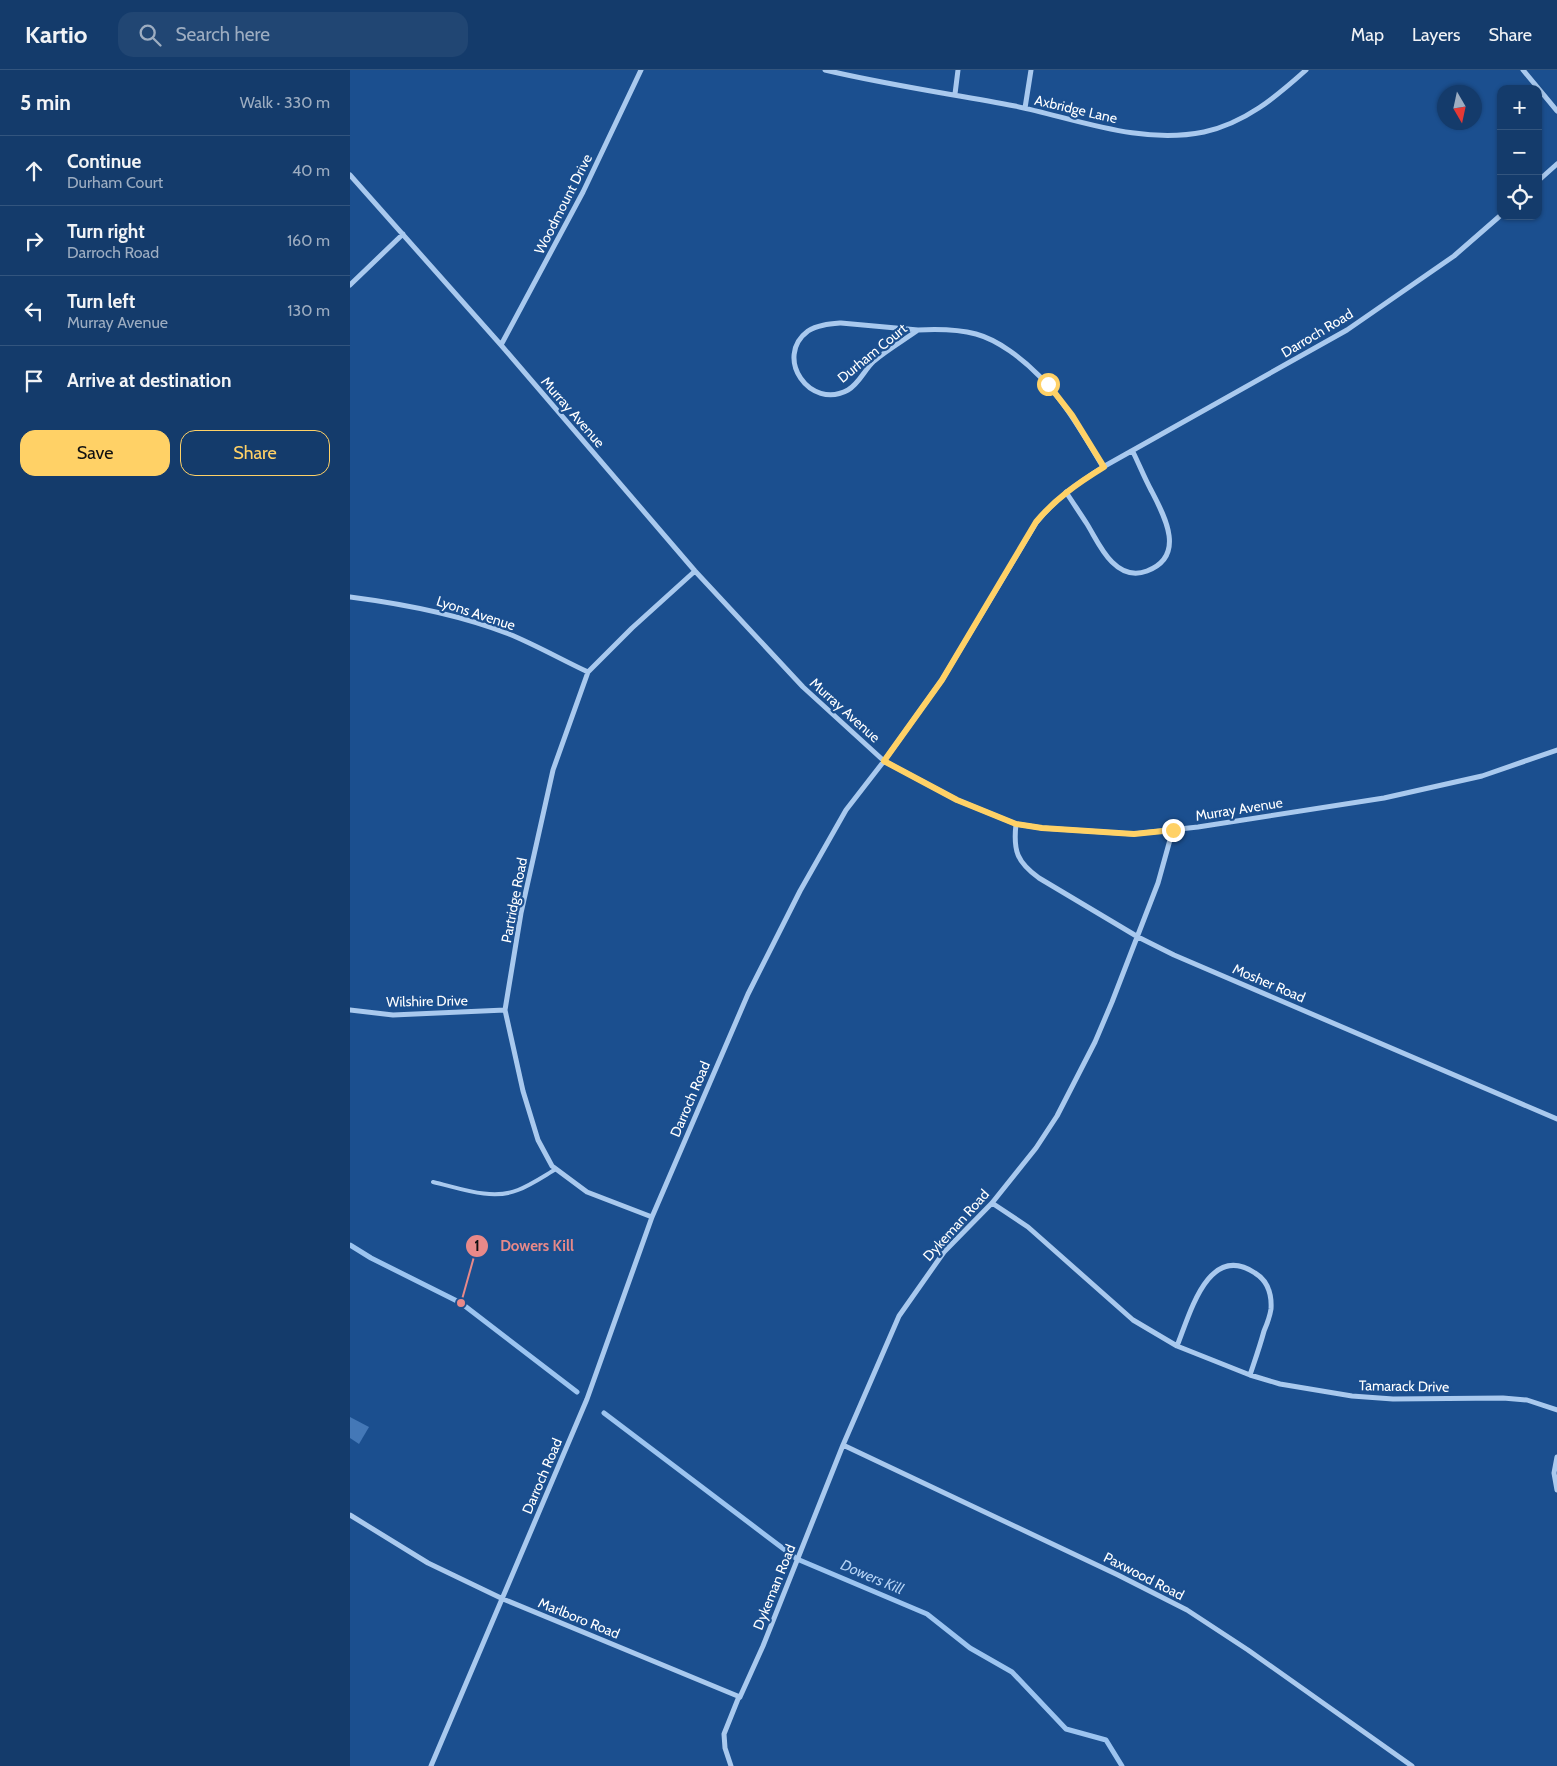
<!DOCTYPE html>
<meta charset="utf-8">
<style>
body{margin:0;font-family:Cabin,sans-serif;background:#214673;color:#f1f3f6}
.controls{position:absolute;right:15px;top:15px;display:grid;overflow:hidden;border-radius:10px;box-shadow:0 1px 4px #0004}
.controls button{width:45px;height:45px;display:grid;place-items:center;padding:0;border:0;border-bottom:1px solid #33557e;background:#143b6b;color:#f1f3f6;font:25px sans-serif}
.compass{position:absolute;left:1087px;top:15px;width:45px;height:45px;border-radius:50%;background:#143b6b;box-shadow:0 1px 4px #0004;rotate:171deg}
.stop{position:absolute;width:15px;height:15px;margin:-11px;border:4px solid #ffd166;border-radius:50%;background:#fff}
.stop.end{background:#ffd166;border-color:#fff;box-shadow:0 1px 5px #0008}
.list{margin:0;padding:0;list-style:none}
h2{display:flex;justify-content:space-between;align-items:center;height:65px;margin:0;padding:0 20px;font-size:21px}
h2 small{font-size:16px;font-weight:400;color:#9dadc1}
.list li{display:grid;grid-template-columns:32px 1fr auto;gap:15px;align-items:center;box-sizing:border-box;height:70px;padding:0 20px;border-top:1px solid #33557e}
.list b{display:block;font-size:19px;white-space:nowrap}
.list p{margin:0;font-size:16px;white-space:nowrap;color:#9dadc1}
.list em{font-size:16px;font-style:normal;color:#9dadc1}
.actions{display:flex;gap:10px;padding:15px 20px}
.actions a{flex:1;padding:11px 0;border:1px solid #ffd166;border-radius:15px;text-align:center;font-size:18px;color:#ffd166}
.actions .main{background:#ffd166;color:#111}
.icon{flex:none;width:28px;height:28px;fill:none;stroke:currentColor;stroke-width:2;stroke-linecap:round;stroke-linejoin:round}
.map{position:relative;flex:none;width:1207px;height:1696px;overflow:hidden}
header{display:flex;align-items:center;gap:30px;box-sizing:border-box;height:70px;padding:0 25px;background:#143b6b;border-bottom:1px solid #33557e}
header strong{font-size:24px}
nav{display:flex;gap:28px;margin-inline-start:auto;font-size:18px}
.search{width:350px;height:45px;background:#214673;display:flex;align-items:center;gap:12px;box-sizing:border-box;padding:0 18px;border-radius:15px;color:#9dadc1;font-size:19px}
main{display:flex}
aside{flex:1;background:#143b6b}
.map>svg:first-child{display:block}
.lines{fill:none;stroke-linecap:round;stroke-linejoin:round}
.stream{stroke:#9cc4f0;stroke-width:5}
.building{fill:#4478b7}
.service{stroke:#a9c9ee;stroke-width:4}
.minor{stroke:#a9c9ee;stroke-width:5}
.route{stroke:#ffd166;stroke-width:6}
.labels{text-anchor:middle;stroke-width:4.5;stroke-linejoin:round;paint-order:stroke}
.street-label{font-size:14px;fill:#fff;stroke:#1b4f8f}
.water-label{font-size:15px;font-style:italic;fill:#b5d3f5;stroke:#1b4f8f}
.leader{fill:none;stroke:#e88989;stroke-width:2}
.callout-dot{fill:#e88989;stroke:#1b4f8f;stroke-width:2}
.mark-label{font-size:15px;text-anchor:middle;font-weight:bold;fill:#111}
.callout-label{font-size:15px;text-anchor:middle;font-weight:bold;fill:#e88989;stroke:#1b4f8f;stroke-width:4.5;stroke-linejoin:round;paint-order:stroke}
</style>
<header>
<strong>Kartio</strong>
<div class="search"><svg class="icon" aria-label="search" viewBox="0 0 24 24"><circle cx="10" cy="10" r="6"/><path d="M15 15l6 6"/></svg>Search here</div>
<nav><a>Map</a><a>Layers</a><a>Share</a></nav>
</header>
<main>
<aside>
<h2>5 min<small>Walk · 330 m</small></h2>
<ul class="list">
<li><svg class="icon" aria-label="ahead" viewBox="0 0 24 24"><path d="M12 20V5M6 11l6-6 6 6"/></svg><div><b>Continue</b><p>Durham Court</p></div><em>40 m</em></li>
<li><svg class="icon" aria-label="right" viewBox="0 0 24 24"><path d="M7 20v-9h11M14 6l5 5-5 5"/></svg><div><b>Turn right</b><p>Darroch Road</p></div><em>160 m</em></li>
<li><svg class="icon" aria-label="left" viewBox="0 0 24 24"><path d="M17 20v-9H6M10 6l-5 5 5 5"/></svg><div><b>Turn left</b><p>Murray Avenue</p></div><em>130 m</em></li>
<li><svg class="icon" aria-label="arrive" viewBox="0 0 24 24"><path d="M6 21V4h12l-3 4 3 4H6"/></svg><div><b>Arrive at destination</b></div></li>
</ul>
<div class="actions"><a class="main">Save</a><a>Share</a></div>
</aside>
<div class="map">
<svg width="1207" height="1696" viewBox="0 0 1207 1696">
<rect width="100%" height="100%" fill="#1b4f8f"/>
<g class="lines">
<path class="stream" d="M 0,1175 L 21,1188 L 111,1233 L 227,1322
M 254,1343 L 447,1489 L 577,1544 L 620,1578 L 662,1602 L 716,1659 L 756,1670 L 772,1696"/>
</g>
<path class="building" d="M 0,1347 L 19,1357 L 9,1374 L 0,1368 Z"/>
<g class="lines">
<path class="service" d="M 83,1112 C 109,1118 142,1131 168,1120 C 181,1115 194,1106 206,1099"/>
<path class="minor" d="M 475,0 C 538,15 602,24 665,36 C 727,49 790,75 854,62 C 895,53 926,27 956,0
M 1173,0 L 1207,41
M 605,24 L 608,0
M 675,38 L 681,0
M 0,105 L 151,275 L 345,501 L 453,617 L 534,691 L 607,730 L 666,754 L 692,758 L 783,764 L 848,757 L 1034,728 L 1132,706 L 1207,680
M 1188,111 L 1207,94
M 0,215 L 53,164
M 491,253 L 568,260 C 554,270 537,280 524,291 C 515,299 509,314 498,320 C 460,341 423,287 458,261 C 467,255 480,254 491,253 Z
M 568,260 C 587,259 607,259 626,264 C 637,267 650,274 660,281 C 703,311 727,353 753,397
M 151,275 L 233,122 L 291,0
M 716,422 C 723,433 730,443 737,454 C 745,467 751,481 762,492 C 772,502 784,506 797,501 C 837,486 814,445 801,420 C 794,407 789,394 783,382
M 0,527 C 54,534 108,544 159,564 C 186,575 212,590 238,602
M 666,754 C 663,781 667,792 689,808 L 788,867 L 824,885 L 1207,1049
M 0,940 L 43,945 L 155,940
M 642,1133 L 678,1157 L 783,1250 L 827,1276 L 900,1305 L 930,1314 L 1002,1326 L 1043,1329 L 1153,1328 L 1177,1330 L 1207,1340
M 302,1147 L 237,1122 L 202,1096 L 188,1070 L 173,1021 L 155,940 L 171,843 L 203,700 L 238,602 L 282,558 L 345,501
M 827,1276 C 840,1244 858,1172 905,1203 C 918,1211 922,1223 921,1239 C 920,1246 917,1254 914,1261 C 910,1276 905,1290 900,1305
M 493,1375 L 768,1505 L 837,1540 L 898,1580 L 1062,1696
M 1207,1387 L 1204,1403 L 1207,1420
M 0,1445 L 78,1493 L 153,1529 L 390,1627
M 81,1696 L 237,1329 L 302,1147 L 398,924 L 450,821 L 496,740 L 534,691 L 592,610 L 686,453 C 705,429 728,413 753,397 L 997,260 L 1104,186 L 1151,145
M 381,1696 L 375,1678 L 374,1664 L 388,1629 L 390,1627 L 413,1576 L 493,1375 L 549,1246 L 594,1182 L 642,1133 L 686,1078 L 707,1046 L 745,972 L 762,932 L 808,813 L 823,759"/>
</g>
<g class="lines">
<path class="route" d="M 698,314 L 722,345 L 754,397 C 728,413 705,429 686,452 L 592,610 L 534,691 L 607,730 L 666,754 L 692,758 L 784,764 L 823,760"/>
</g>
<g class="labels">
<g class="street-label">
<text transform="translate(726 39) rotate(13)" y="5">Axbridge Lane</text>
<text transform="translate(213 134) rotate(-63)" y="5">Woodmount Drive</text>
<text transform="translate(967 263) rotate(-31)" y="5">Darroch Road</text>
<text transform="translate(522 283) rotate(-39)" y="5">Durham Court</text>
<text transform="translate(223 342) rotate(49)" y="5">Murray Avenue</text>
<text transform="translate(126 543) rotate(18)" y="5">Lyons Avenue</text>
<text transform="translate(495 640) rotate(42)" y="5">Murray Avenue</text>
<text transform="translate(889 739) rotate(-9)" y="5">Murray Avenue</text>
<text transform="translate(164 830) rotate(-79)" y="5">Partridge Road</text>
<text transform="translate(919 913) rotate(23)" y="5">Mosher Road</text>
<text transform="translate(77 931) rotate(-1)" y="5">Wilshire Drive</text>
<text transform="translate(340 1029) rotate(-67)" y="5">Darroch Road</text>
<text transform="translate(606 1155) rotate(-48)" y="5">Dykeman Road</text>
<text transform="translate(1054 1316) rotate(1)" y="5">Tamarack Drive</text>
<text transform="translate(192 1406) rotate(-67)" y="5">Darroch Road</text>
<text transform="translate(794 1506) rotate(27)" y="5">Paxwood Road</text>
<text transform="translate(424 1517) rotate(-68)" y="5">Dykeman Road</text>
<text transform="translate(229 1548) rotate(22)" y="5">Marlboro Road</text>
</g>
<g class="water-label">
<text transform="translate(522 1507) rotate(23)" y="5">Dowers Kill</text>
</g>
</g>
<path class="leader" d="M111 1233L127 1176"/>
<g class="callout-dot">
<circle cx="111" cy="1233" r="5"/>
<circle cx="127" cy="1176" r="12"/>
</g>
<g class="mark-label">
<text x="127" y="1181">1</text>
</g>
<g class="callout-label">
<text x="187" y="1181">Dowers Kill</text>
</g>
</svg>
<div class="controls">
<button>+</button>
<button>−</button>
<button><svg class="icon" aria-label="locate" viewBox="0 0 24 24"><circle cx="12" cy="12" r="6"/><path d="M12 2v4M12 18v4M2 12h4M18 12h4"/></svg></button>
</div>
<svg class="compass" viewBox="-18 -18 36 36"><path d="M0-13l5 13h-10z" fill="#e53935"/><path d="M0 13l5-13h-10z" fill="#9dadc1"/></svg>
<div class="stop" style="left:698px;top:314px"></div>
<div class="stop end" style="left:823px;top:760px"></div>
</div>
</main>
